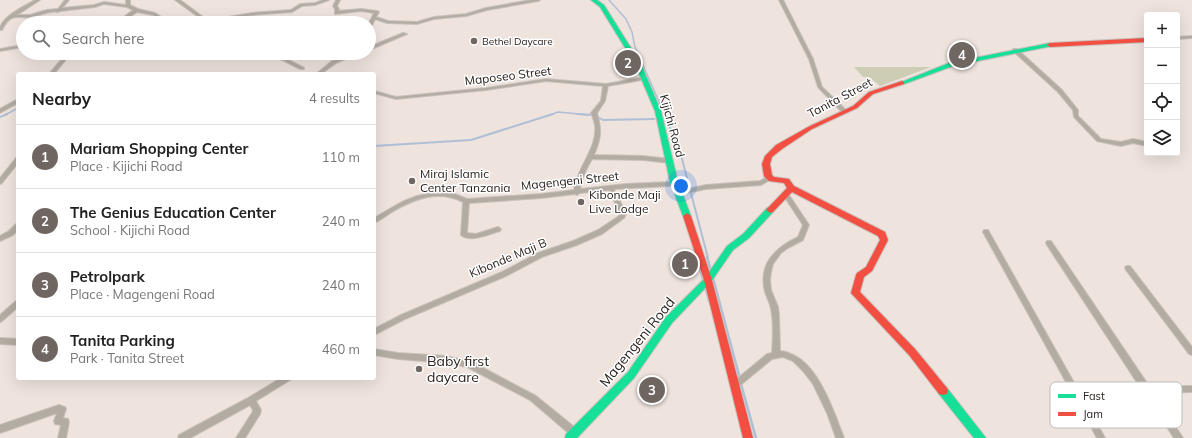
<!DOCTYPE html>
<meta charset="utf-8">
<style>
body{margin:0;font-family:Mulish,sans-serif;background:#f6f6f6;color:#222}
.controls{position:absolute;right:12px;top:12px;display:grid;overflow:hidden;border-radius:4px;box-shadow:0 4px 16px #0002}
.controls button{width:36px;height:36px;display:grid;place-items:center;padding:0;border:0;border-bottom:1px solid #e0e0e0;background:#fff;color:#222;font:20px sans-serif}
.you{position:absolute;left:681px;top:186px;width:14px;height:14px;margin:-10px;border:3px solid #fff;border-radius:50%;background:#1a73e8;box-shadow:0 0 0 6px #1a73e833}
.badge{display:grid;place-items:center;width:26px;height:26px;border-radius:50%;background:#6f6662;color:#fff;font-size:13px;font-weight:700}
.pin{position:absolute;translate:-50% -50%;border:2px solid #fff;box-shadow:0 1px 4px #0006}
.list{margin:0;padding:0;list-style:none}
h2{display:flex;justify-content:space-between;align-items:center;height:52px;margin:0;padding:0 16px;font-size:17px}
h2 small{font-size:13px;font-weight:400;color:#767676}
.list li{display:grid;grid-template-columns:26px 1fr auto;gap:12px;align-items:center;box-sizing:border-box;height:64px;padding:0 16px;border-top:1px solid #e0e0e0}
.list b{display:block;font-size:15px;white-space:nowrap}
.list p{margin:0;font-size:13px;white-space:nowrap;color:#767676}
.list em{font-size:13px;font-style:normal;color:#767676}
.icon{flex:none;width:22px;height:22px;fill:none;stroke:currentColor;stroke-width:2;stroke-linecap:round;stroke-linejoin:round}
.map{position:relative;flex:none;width:1192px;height:438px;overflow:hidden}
.search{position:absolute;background:#fff;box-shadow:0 4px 16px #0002;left:16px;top:16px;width:360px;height:44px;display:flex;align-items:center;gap:10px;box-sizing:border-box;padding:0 14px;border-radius:22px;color:#767676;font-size:15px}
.panel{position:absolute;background:#fff;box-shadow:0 4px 16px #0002;left:16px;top:72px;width:360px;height:308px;border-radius:4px}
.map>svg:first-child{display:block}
.green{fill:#cdccb5}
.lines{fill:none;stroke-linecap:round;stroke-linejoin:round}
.stream-far2{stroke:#afbfd6;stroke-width:1.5}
.stream-far1{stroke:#afbfd6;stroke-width:2}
.stream{stroke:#afbfd6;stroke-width:2.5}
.street-casing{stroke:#c9c1bc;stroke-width:2}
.fast-casing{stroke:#c9c1bc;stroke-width:2}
.jam-casing{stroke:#c9c1bc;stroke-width:2}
.street{fill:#b3aca2;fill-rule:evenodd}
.fast{fill:#16e098;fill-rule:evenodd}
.jam{fill:#f24e42;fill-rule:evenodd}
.poi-dot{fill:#6f6662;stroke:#fff;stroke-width:1.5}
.labels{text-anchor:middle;stroke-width:3;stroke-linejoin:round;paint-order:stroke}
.far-poi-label{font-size:10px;fill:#2a221f;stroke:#fff;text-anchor:start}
.street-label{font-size:12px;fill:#2a221f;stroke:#fff}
.poi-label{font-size:12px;fill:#2a221f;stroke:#fff;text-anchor:start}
.near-street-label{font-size:14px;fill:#2a221f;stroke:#fff}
.near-poi-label{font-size:14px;fill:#2a221f;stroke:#fff;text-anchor:start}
.key{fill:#fff;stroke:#bfbdbc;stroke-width:1}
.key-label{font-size:11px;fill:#2a221f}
</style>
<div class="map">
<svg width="1192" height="438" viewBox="0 0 1192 438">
<rect width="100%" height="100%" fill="#eee3dd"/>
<path class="green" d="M 854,67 L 931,67 L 880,86 L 869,77 L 863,77 Z"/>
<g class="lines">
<path class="stream-far2" d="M 609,0 L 626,19 L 632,32 L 635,47 L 665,115
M 5,115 L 18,108
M 550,115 L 558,112 L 589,115"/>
<path class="stream-far1" d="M 577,114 L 594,115 L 603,120 L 654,119
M 665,114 L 682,159 L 708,258
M 0,117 L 7,114
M 374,146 L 471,140 L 553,114"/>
<path class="stream" d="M 707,257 L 711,271
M 698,261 L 703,280
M 713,278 L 740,379
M 705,286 L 709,301
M 741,384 L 756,438"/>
<g class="street-casing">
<path id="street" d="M 35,0 L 40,0 L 17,15 L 30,15 L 47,10 L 58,9 L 65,0 L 69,0 L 62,8 L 94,5 L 104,2 L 126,5 L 126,0 L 130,0 L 130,5 L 138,9 L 155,13 L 163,18 L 199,20 L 200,18 L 175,0 L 180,0 L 203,17 L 204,18 L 203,21 L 204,21 L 252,13 L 291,10 L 300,4 L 315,3 L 323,0 L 329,0 L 315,5 L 302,6 L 292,12 L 252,15 L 206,23 L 162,20 L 153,15 L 137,12 L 121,23 L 116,23 L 133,10 L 127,7 L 104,4 L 95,7 L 60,11 L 58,12 C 49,10 40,16 30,17 C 25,18 17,16 12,18 C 7,20 4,26 2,30 L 0,30 C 0,17 25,6 35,0 Z
M 336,0 L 340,0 L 337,6 L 339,9 L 338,11 L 361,9 L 377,11 L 379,12 L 376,17 L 388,21 L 417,22 L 434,17 L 466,14 L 486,8 L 531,0 L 540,0 L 538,1 L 487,10 L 466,16 L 434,19 L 417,24 L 387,23 L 375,19 L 371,27 L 369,27 L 369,23 L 374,13 L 361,11 L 335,14 L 335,9 L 333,6 Z
M 779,0 L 783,0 L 813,59 L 822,87 L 846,110 L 846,112 L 842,112 L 818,87 L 809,59 Z
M 403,33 L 407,34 L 369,50 L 369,47 Z
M 1192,36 L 1192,38 L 1177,39 L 1177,37 Z
M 23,45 L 23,47 L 0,51 L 0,49 Z
M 1013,49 L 1017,49 L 1062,90 L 1078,110 L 1078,116 L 1101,139 L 1121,142 L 1133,139 L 1147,142 L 1147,146 L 1133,143 L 1121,146 L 1097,141 L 1074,117 L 1073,110 L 1058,92 L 1013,51 Z
M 67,53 L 71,53 L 54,74 L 49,74 Z
M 269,53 L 275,53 L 304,68 L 304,69 L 300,69 Z
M 354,53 L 360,53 L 336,63 L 321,74 L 316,74 L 332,61 Z
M 645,77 L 647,77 L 647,79 L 608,86 L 605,101 L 597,113 C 602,131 601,138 594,155 L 643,156 L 670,159 L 673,161 L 670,163 L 643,160 L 592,159 C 586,169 582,178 580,189 L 626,184 L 669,182 L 674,180 L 677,182 L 670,186 L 614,189 L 626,214 L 624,218 L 602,234 L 577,245 L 542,257 L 506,276 L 405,319 L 374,335 L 374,329 L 401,315 L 502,272 L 538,253 L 573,241 L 598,230 L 619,216 L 620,214 L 609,190 L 580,193 L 577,195 L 575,194 L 541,198 L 469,203 L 467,233 L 476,234 L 498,227 L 501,229 L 500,231 C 489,234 470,243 461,235 L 463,202 C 439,190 417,198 395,210 C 388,214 381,220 374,223 L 374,218 L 393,207 L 404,201 L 417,196 L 431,193 L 444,192 L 455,194 L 467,199 L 541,194 L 574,190 C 577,167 598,148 595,125 C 594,121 593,117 591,113 L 601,101 L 603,86 L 546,81 L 486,90 L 396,99 L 374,93 L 374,91 L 396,97 L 486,88 L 546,79 L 606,84 Z
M 16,100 L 18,100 L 18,103 L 0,113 L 0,109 Z
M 18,157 L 18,163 L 2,183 L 0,184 L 0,178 L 16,158 Z
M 768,174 L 771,176 L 768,181 L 761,185 L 706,189 L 678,195 L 675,193 L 678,191 L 706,185 L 760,181 L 764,179 L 766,175 Z
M 785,191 L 787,192 L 809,225 L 803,240 L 788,248 L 781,253 L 773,264 L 771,272 L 770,280 L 771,290 L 778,307 L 779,315 L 780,351 C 784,351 787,352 791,354 C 819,365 834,412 844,438 L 836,438 L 827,413 L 813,384 L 803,371 L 793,361 L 783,357 L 772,359 L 738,387 L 735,388 L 732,387 L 731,385 L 732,383 L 767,354 L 772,353 C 773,338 774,323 771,309 C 770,303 767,298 765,292 C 758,264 775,248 798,237 L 803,225 L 782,193 Z
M 16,224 L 18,224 L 18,230 L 13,235 L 0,241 L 0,236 L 9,231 Z
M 984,230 L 988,230 L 1077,388 L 1140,387 L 1047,245 L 1046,243 L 1047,241 L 1051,241 L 1149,386 L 1192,386 L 1192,392 L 1153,393 L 1183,438 L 1174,438 L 1145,393 L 1081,394 L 1105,438 L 1097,438 L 983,232 Z
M 1126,266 L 1130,266 L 1192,347 L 1192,355 L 1189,354 L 1126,270 L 1125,268 Z
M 18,300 L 18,307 L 2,321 L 0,322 L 0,315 L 16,301 Z
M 0,338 L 18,339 L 18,345 L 0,344 Z
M 374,349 L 398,353 L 446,356 L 472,362 L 536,396 L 578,430 L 579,433 L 578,436 L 575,437 L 572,436 L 530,400 L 467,367 L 446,363 L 398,359 L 374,355 Z
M 281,378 L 291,378 L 290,380 L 256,401 L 261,410 L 260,414 L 245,438 L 236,438 L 252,413 L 253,410 L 250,405 L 190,438 L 178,438 L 179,435 L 248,398 Z
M 59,405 L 65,407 L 66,409 L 63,418 L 68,419 L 69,422 L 66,438 L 58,438 L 61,425 L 55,424 L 54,421 L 57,413 L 0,433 L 0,425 Z"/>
</g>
<g class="fast-casing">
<path id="fast" d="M 591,0 L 597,0 L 604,5 L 641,64 L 661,111 L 678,182 L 691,216 L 690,218 L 687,219 L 683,216 L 670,182 L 655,111 L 635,64 L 600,7 Z
M 1050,43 L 1052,44 L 1052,46 L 953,66 L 904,84 L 900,84 L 899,83 L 949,63 Z
M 770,207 L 773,208 L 774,210 L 773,212 L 749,238 L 733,250 L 711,282 L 672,323 L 634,378 L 577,438 L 565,438 L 566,434 L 628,372 L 666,317 L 705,278 L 727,246 L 743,234 L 767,208 Z
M 943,387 L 947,388 L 986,438 L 974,438 L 939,394 L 938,391 L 939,388 Z"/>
</g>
<g class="jam-casing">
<path id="jam" d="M 1147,38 L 1147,42 L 1050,47 L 1047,45 L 1050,43 Z
M 902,81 L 904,82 L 904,84 L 873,94 L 857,108 L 812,129 L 782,149 L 772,157 L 770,164 L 772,175 L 774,177 L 789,179 L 794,186 L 885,232 L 888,240 L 872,271 L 864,277 L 860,292 L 915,349 L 947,388 L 948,391 L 947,394 L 943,395 L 939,394 L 909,355 L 851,293 L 856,275 L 857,273 L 866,267 L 880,240 L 878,236 L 792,192 L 773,212 L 770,213 L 766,210 L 787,188 L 784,183 L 769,181 L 764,176 L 762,164 L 765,156 L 776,145 L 808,127 L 853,106 L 869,92 Z
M 687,213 L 691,216 L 712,280 L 753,438 L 743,438 L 704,280 L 683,216 Z"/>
</g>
<use href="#street" class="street"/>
<use href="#fast" class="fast"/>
<use href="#jam" class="jam"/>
</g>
<g class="poi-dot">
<circle cx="474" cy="41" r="4"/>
<circle cx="412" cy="181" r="4"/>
<circle cx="581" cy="202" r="4"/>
<circle cx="419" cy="369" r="4"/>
</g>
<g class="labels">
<g class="far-poi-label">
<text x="482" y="45">Bethel Daycare</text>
</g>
<g class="street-label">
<text transform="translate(508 76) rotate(-7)" y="4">Maposeo Street</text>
<text transform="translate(840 98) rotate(-28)" y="4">Tanita Street</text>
<text transform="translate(672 126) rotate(75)" y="4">Kijichi Road</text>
<text transform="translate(570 181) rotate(-6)" y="4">Magengeni Street</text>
<text transform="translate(508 258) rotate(-23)" y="4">Kibonde Maji B</text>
</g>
<g class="poi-label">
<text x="420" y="178">Miraj Islamic<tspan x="420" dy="14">Center Tanzania</tspan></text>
<text x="589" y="199">Kibonde Maji<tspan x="589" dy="14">Live Lodge</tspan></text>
</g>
<g class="near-street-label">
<text transform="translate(637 342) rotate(-51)" y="5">Magengeni Road</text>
</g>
<g class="near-poi-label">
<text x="427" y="366">Baby first<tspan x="427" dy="16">daycare</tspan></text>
</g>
</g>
<rect x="1050" y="382" width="132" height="46" rx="6" class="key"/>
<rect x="1058" y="394" width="18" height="4" fill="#16e098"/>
<rect x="1058" y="412" width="18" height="4" fill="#f24e42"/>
<g class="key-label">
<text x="1083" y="400">Fast</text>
<text x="1083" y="418">Jam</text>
</g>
</svg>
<div class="controls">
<button>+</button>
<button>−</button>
<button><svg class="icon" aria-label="locate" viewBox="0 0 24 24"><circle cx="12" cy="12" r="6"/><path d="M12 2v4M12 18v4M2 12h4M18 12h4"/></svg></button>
<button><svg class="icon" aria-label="layers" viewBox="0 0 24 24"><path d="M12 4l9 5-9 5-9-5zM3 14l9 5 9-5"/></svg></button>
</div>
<div class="you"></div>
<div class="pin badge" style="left:685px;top:264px">1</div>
<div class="pin badge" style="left:628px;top:63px">2</div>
<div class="pin badge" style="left:652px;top:390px">3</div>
<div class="pin badge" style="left:962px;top:55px">4</div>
<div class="search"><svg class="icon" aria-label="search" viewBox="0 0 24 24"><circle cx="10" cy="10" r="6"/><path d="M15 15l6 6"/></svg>Search here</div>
<section class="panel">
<h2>Nearby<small>4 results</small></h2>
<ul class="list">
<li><span class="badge">1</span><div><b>Mariam Shopping Center</b><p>Place · Kijichi Road</p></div><em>110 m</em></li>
<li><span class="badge">2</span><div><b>The Genius Education Center</b><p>School · Kijichi Road</p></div><em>240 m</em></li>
<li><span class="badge">3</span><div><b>Petrolpark</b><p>Place · Magengeni Road</p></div><em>240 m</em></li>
<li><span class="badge">4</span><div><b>Tanita Parking</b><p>Park · Tanita Street</p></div><em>460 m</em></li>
</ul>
</section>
</div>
